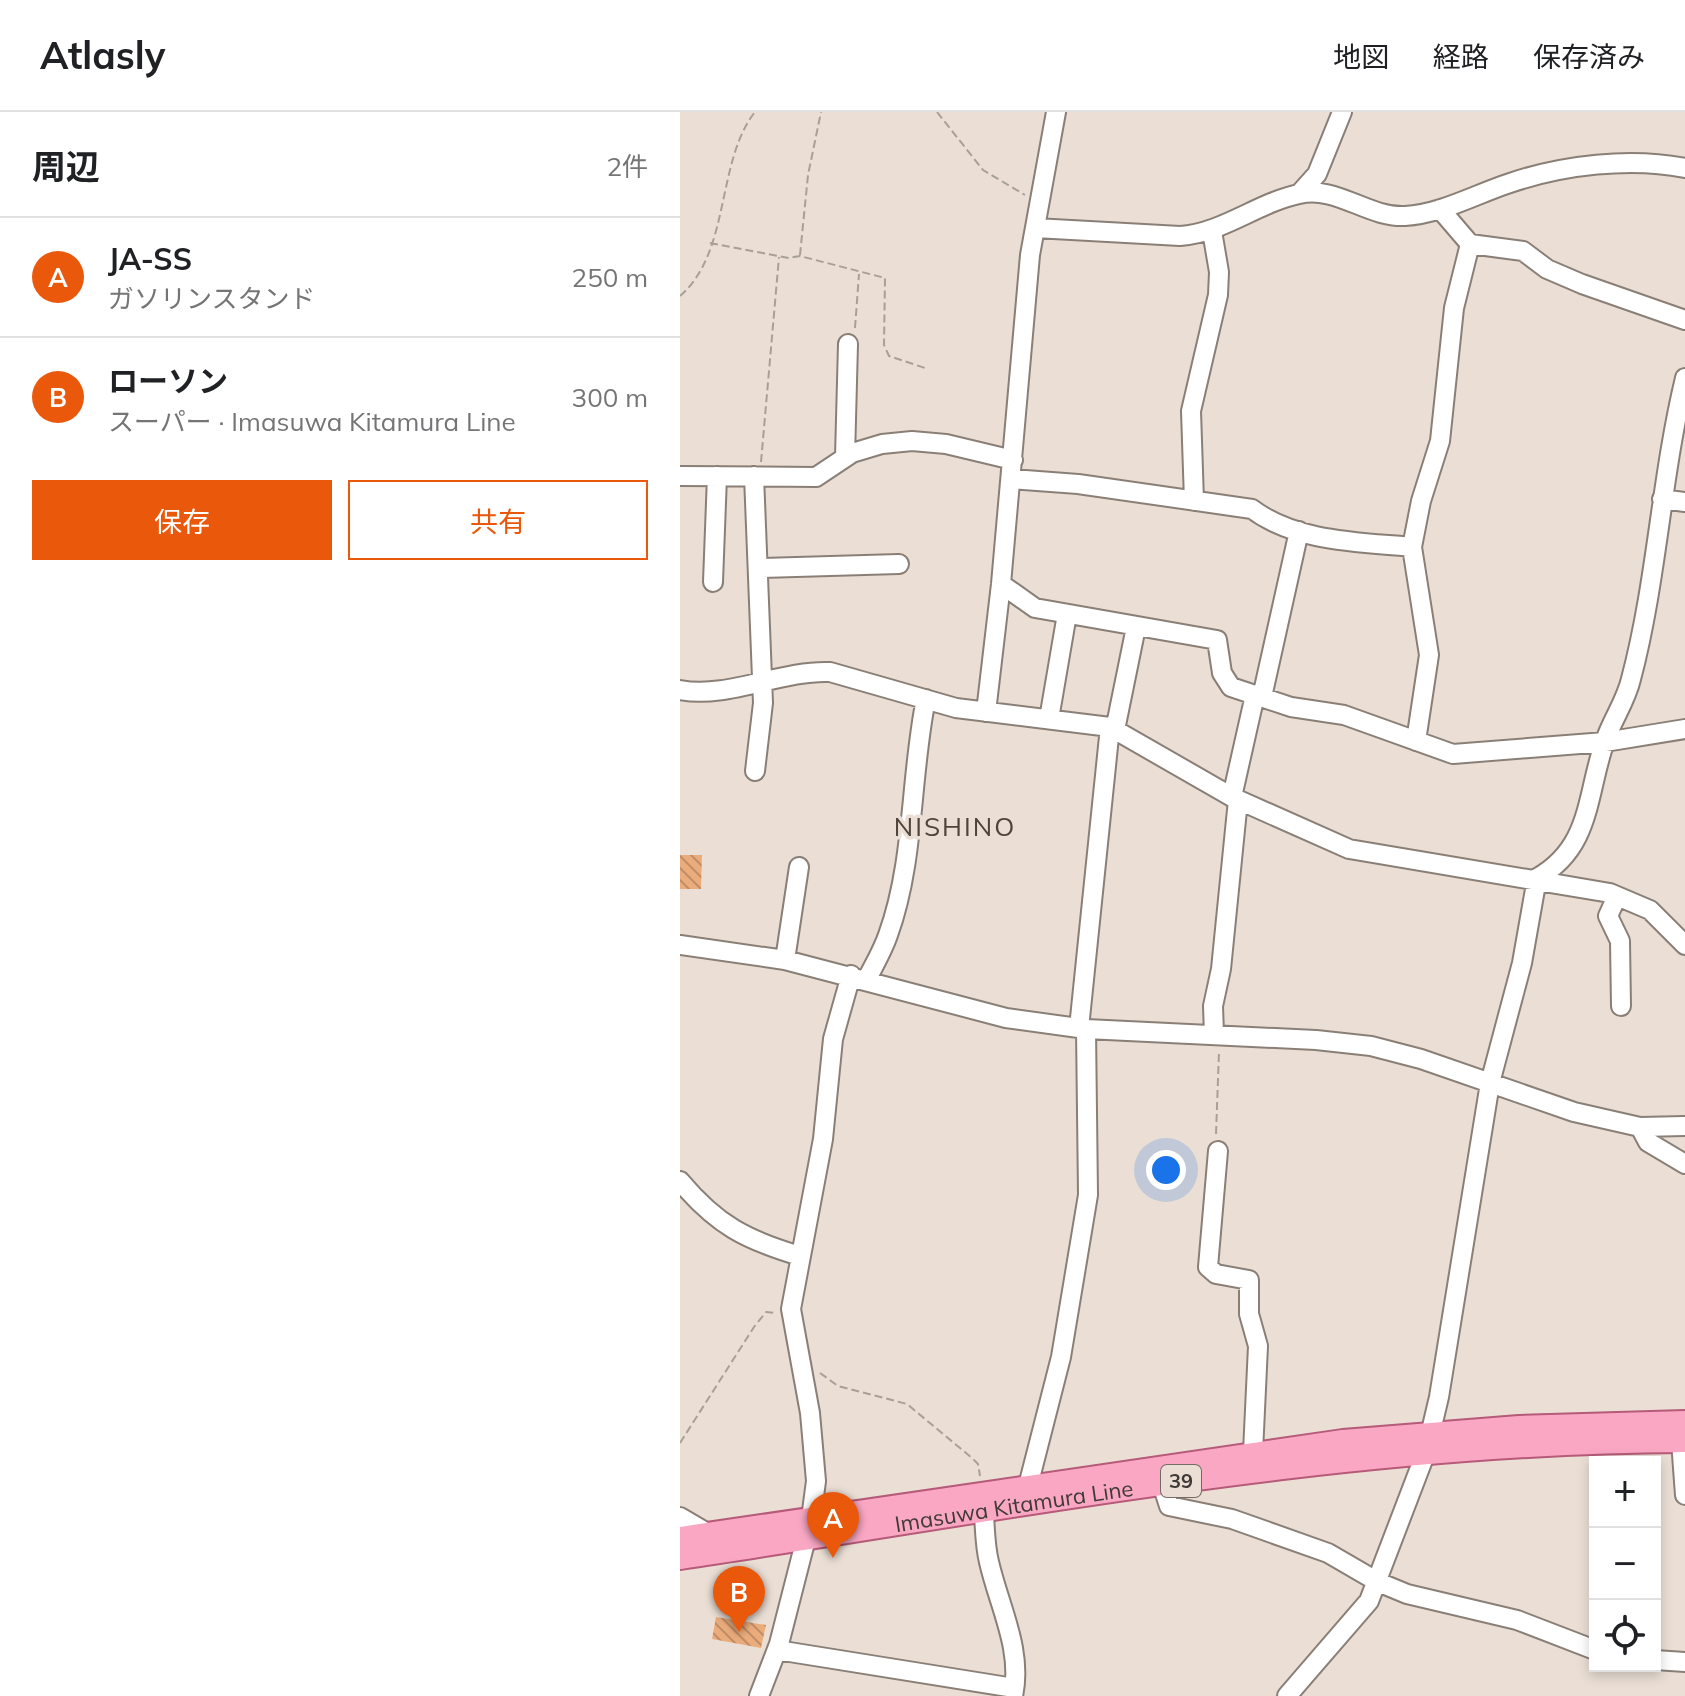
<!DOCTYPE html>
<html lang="ja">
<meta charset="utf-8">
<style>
body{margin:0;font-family:Mulish,"Noto Sans JP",sans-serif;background:#f6f6f6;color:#202124}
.controls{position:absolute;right:24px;bottom:24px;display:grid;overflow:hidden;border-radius:0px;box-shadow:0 4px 12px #0003}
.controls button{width:72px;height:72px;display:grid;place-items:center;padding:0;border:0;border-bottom:2px solid #e0e0e0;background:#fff;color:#202124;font:40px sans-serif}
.you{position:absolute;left:486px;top:1058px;width:28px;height:28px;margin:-20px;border:6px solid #fff;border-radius:50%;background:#1a73e8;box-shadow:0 0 0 12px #1a73e833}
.badge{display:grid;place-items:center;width:52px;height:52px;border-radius:50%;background:#ea580c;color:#fff;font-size:26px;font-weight:700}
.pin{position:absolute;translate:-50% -66px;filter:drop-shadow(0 2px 4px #0008)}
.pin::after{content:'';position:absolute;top:42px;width:28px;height:24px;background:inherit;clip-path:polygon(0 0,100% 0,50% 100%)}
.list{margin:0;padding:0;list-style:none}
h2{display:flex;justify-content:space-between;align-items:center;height:104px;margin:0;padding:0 32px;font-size:34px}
h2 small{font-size:26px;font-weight:400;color:#757577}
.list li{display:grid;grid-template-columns:52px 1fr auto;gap:24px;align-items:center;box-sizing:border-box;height:120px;padding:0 32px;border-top:2px solid #e0e0e0}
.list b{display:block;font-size:30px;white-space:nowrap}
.list p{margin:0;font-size:26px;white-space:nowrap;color:#757577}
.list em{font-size:26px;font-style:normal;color:#757577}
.actions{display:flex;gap:16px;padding:24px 32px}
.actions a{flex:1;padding:18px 0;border:2px solid #ea580c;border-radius:0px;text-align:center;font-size:28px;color:#ea580c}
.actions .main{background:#ea580c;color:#fff}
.icon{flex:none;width:44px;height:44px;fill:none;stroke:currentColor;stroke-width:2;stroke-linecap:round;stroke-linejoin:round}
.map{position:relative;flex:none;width:1005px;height:1584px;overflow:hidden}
header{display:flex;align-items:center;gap:48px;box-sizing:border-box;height:112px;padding:0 40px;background:#fff;border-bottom:2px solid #e0e0e0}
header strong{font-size:38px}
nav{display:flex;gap:44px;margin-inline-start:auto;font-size:28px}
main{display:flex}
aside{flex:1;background:#fff}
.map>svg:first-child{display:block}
.building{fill:url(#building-back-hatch)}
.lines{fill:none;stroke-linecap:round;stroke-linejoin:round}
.minor-casing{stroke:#8a7f76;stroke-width:22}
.major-casing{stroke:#b65a79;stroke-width:26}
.path{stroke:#a89f97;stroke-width:2;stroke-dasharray:8 4;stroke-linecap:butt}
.minor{stroke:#fff;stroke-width:18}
.major{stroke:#faa7c4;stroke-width:22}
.labels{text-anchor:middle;stroke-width:7;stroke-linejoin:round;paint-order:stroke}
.shield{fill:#ebdfd5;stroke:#736c66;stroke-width:2}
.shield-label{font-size:20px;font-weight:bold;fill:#3f3a37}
.street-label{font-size:22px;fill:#3f3a37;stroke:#ebdfd5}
.quarter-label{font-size:26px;letter-spacing:2px;fill:#4e443c;stroke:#ebdfd5}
</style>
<header>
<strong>Atlasly</strong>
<nav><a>地図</a><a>経路</a><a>保存済み</a></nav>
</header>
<main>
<aside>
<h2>周辺<small>2件</small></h2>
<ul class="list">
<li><span class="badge">A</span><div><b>JA-SS</b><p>ガソリンスタンド</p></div><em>250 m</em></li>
<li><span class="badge">B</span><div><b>ローソン</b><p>スーパー · Imasuwa Kitamura Line</p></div><em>300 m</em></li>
</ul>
<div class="actions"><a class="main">保存</a><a>共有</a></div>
</aside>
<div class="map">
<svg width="1005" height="1584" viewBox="0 0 1005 1584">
<defs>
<pattern id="building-back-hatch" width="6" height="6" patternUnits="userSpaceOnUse" patternTransform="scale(2)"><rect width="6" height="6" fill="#ebac7b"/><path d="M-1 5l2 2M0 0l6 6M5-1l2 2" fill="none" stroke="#c08d66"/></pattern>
</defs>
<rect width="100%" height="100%" fill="#ebdfd5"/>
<path class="building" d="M 0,743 L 22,743 L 21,777 L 0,777 Z
M 36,1505 L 86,1513 L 81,1536 L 32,1527 Z"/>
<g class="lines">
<g class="minor-casing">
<path id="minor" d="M 620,81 L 637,62 L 662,0
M 760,97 L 790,132 L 843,139 L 867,157 L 902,172 L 1005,208
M 355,116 L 500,124 C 543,121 577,91 619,82 C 656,73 688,106 725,104 C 761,102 796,82 830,71 C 883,53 950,45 1005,56
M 165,345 L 168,232
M 0,364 L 136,365 L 172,341 L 202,332 L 232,329 L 266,332 L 333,348
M 74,364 L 83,591 L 75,659
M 331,367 L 398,372 L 572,397 C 616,430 679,430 732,435
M 982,387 L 1005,390
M 514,389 L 511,299 L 538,183 L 539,160 L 532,119
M 80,456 L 219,452
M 33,470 L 37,364
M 321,472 L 355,496 L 537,528 L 542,561 L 551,575 L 611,595 L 664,603 L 773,642 L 925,630 L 1005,617
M 0,578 C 49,587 100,558 150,560 L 276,596 L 430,615 L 552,685 L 669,737 L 930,781 L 970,798 L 1005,833
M 582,585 L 619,419
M 306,600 L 321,472 L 350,143 L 376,0
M 369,607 L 387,502
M 435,618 L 456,515
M 736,629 L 749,543 L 732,435 L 741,389 L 760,329 L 774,196 L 790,132
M 552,685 L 575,583
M 937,784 L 928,804 L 940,829 L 941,894
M 0,833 L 105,848 L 326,906 L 406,917 L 636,928 L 691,934 L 741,947 L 894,1000 L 960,1015 L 1005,1014
M 105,848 L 119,755
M 187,867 C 194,853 203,838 208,823 C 235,749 230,664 246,587
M 399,916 L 430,615
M 534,922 L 533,894 L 541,857 L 558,688
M 960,1015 L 968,1030 L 1005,1052
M 538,1039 L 528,1155 L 536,1162 L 569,1168 L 569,1202 L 578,1234 L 573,1340
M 0,1069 C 37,1113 66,1128 120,1144
M 1001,1329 L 1005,1383
M 482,1372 L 489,1394 L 552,1407 L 648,1441 L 698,1470 L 727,1482 L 837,1508 L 915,1538
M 348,1374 L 381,1245 L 408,1083 L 406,917
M 303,1387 C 305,1407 304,1430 309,1450 C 319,1494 343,1538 333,1584
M 0,1405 L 29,1422
M 97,1538 L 334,1576
M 975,1548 L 1005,1550
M 79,1584 L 99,1532 L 131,1407 L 136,1369 L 130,1301 L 111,1197 L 143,1027 L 153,927 L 171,863
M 607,1584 L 689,1489 L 746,1340 L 759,1285 L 810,971 L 842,851 L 857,766 C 912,735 906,683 925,629 C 932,608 946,589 951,567 C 977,469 981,365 1005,266"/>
</g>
<g class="major-casing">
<g id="major">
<path d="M 0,1426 L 663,1329 L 839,1315 L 1005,1310"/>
<path id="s1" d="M 0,1446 C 334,1396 667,1330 1005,1329"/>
</g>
</g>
<path class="path" d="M 257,0 L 303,58 L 345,83
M 30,131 L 109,146 L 120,144 L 205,166 L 204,233 L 209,244 L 245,256
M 120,143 L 128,63 L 141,0
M 0,184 C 51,140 36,49 75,0
M 175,216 L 179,162
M 81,350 L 99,145
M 536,1022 L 539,940
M 140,1261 L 158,1274 L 227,1292 L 292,1346 L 298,1352 L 300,1364
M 0,1331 L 74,1215 L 86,1200 L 96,1201"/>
<use href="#minor" class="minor"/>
<use href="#major" class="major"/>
</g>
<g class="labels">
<rect class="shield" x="481" y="1353" width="40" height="32" rx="6"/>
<g class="shield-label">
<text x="501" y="1376">39</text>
</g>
<g class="street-label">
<text dy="8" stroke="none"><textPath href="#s1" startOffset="338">Imasuwa Kitamura Line</textPath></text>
</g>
<g class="quarter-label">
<text x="275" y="724">NISHINO</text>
</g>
</g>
</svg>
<div class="controls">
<button>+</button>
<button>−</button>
<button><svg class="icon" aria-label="locate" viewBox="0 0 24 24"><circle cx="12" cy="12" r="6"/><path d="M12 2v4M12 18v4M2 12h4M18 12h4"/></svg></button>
</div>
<div class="you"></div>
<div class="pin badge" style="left:153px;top:1446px">A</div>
<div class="pin badge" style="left:59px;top:1520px">B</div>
</div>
</main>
